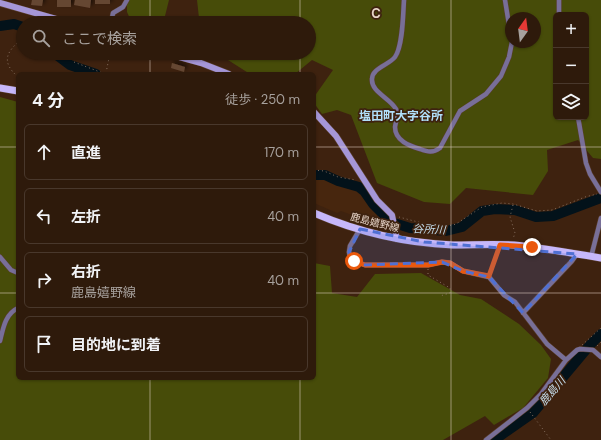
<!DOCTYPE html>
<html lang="ja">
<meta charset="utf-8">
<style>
body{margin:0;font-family:"DM Sans","Noto Sans JP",sans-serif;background:#362314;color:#f1f3f6}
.controls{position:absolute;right:12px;top:12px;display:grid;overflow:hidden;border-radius:6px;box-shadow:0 1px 3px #0004}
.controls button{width:36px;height:36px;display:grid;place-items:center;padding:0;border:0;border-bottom:1px solid #49382c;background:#2e1a0b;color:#f1f3f6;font:20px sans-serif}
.compass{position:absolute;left:505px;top:12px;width:36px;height:36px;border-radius:50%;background:#2e1a0b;box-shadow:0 1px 3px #0004;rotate:14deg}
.stop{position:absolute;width:12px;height:12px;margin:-9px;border:3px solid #ea580c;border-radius:50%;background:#fff}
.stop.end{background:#ea580c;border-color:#fff;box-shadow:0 1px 4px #0008}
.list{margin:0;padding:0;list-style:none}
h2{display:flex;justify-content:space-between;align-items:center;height:52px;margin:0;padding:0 16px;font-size:17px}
h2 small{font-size:13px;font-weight:400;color:#a7a19d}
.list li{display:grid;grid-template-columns:26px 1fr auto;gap:12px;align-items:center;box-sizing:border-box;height:56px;margin:0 8px 8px;padding:0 8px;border:1px solid #49382c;border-radius:6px}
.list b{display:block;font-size:15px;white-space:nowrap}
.list p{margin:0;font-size:13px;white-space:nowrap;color:#a7a19d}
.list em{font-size:13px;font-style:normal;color:#a7a19d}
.icon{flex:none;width:22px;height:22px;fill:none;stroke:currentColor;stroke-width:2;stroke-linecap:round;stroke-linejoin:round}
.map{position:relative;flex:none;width:601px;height:440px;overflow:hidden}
.search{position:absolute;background:#2e1a0b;box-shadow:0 1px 3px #0004;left:16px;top:16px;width:300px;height:44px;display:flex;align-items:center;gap:10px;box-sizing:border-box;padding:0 14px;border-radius:22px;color:#a7a19d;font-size:15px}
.panel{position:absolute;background:#2e1a0b;box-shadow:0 1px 3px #0004;left:16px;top:72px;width:300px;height:308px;border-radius:6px}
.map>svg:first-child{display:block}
.built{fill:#47260e}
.green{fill:#474c09;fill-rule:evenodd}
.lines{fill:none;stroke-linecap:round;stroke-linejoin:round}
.river{stroke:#03121a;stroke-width:10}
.building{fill:#654733;filter:url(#shadow)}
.street-casing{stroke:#593e2d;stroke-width:5.5}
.secondary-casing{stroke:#593e2d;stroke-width:7}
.primary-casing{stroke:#593e2d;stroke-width:8}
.path{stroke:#887161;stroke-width:1;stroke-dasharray:1 3;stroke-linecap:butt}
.street{stroke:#786f98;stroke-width:4.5}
.secondary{stroke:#a596d7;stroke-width:6}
.primary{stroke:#c6b7fa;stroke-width:7}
.route{stroke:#ea580c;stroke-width:5}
.marked{fill:#4f70d4;fill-opacity:0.2;stroke:#4f70d4;stroke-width:3;stroke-dasharray:8 5;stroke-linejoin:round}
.grid{fill:none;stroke:#e6d4c8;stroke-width:1;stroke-opacity:0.55}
.labels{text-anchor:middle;stroke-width:3.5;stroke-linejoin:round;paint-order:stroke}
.street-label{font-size:10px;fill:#e6d4c8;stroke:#3e220f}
.water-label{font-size:11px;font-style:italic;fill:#c6dfee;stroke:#3e220f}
.quarter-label{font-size:12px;font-weight:bold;fill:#b1dffa;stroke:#3e220f}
.grid-label{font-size:13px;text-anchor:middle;font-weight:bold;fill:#e6d4c8;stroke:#3e220f;stroke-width:3.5;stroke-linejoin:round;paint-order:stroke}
</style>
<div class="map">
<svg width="601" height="440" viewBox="0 0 601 440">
<defs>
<filter id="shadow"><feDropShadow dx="2.5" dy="-2.5" stdDeviation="2" flood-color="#0009"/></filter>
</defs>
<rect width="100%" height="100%" fill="#3e220f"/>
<path class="built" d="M 324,178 L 339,185 L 360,190 L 377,214 L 376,224 L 341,211 L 337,213 L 314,203 L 314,179 Z"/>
<path class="green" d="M 127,0 L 169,0 L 165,16 L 157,23 L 132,23 L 127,12 Z
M 197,0 L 601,0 L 601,159 L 593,158 L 578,140 L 547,150 L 548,171 L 533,195 L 466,188 L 450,204 L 424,202 L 377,183 L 351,115 L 337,110 L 322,114 L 314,103 L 314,97 L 333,70 L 312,60 L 295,74 L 250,74 L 217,53 L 309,53 L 309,23 L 207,23 L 199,18 ZM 556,15 L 586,15 L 586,117 L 556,117 ZM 511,18 L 535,18 L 535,42 L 511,42 Z
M 0,97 L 18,102 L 18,378 L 314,378 L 314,263 L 330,266 L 332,293 L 357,297 L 375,274 L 421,273 L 460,295 L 481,299 L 519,324 L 541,345 L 551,359 L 548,378 L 523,408 L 494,425 L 485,416 L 443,440 L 0,440 Z"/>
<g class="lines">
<path class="river" d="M 0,26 L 14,24 L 23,27
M 54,53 L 70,65 L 96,74
M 314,175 L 325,175 L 338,181 L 359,187 L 364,191 L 373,204 L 391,222 L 410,228 L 446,231 L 462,227 L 482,211 L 495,209 L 515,210 L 536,217 L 553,216 L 601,198
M 496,440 L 500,436 L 533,413 L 590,345 L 601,334"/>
</g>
<path class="building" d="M 32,0 L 43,0 L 42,6 L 31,5 Z
M 57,0 L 71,0 L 71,7 L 57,7 Z
M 75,0 L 91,0 L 90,8 L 74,5 Z
M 95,0 L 110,0 L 110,4 L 95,4 Z
M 172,63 L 185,67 L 184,72 L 171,68 Z"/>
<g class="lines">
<g class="street-casing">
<path id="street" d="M 404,0 C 403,14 403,46 395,57 C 389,65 372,68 372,79 C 371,92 390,98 396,109 C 399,116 396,120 395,127 C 395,141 410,146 420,149 C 428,152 433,153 440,148 L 460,111 L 486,94 L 501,76 L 509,57 L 512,42
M 505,0 L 511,37
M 559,15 L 559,0
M 111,23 L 113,13 L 123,7 L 127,0
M 578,117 L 586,163 L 590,174 L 601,192
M 360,229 L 350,246 L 349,252 L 350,257 L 354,261 L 365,265 L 428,265 L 442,262 L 450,263 L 463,271 L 489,277 L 504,295 L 515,302 L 547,344 L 566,360
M 0,257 L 11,270 L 18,273
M 591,257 L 601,218
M 523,313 L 572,261 L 577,254
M 0,341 C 3,329 5,314 18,308
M 486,440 L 527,408 L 541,394 L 566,360 L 577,350 L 580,349 L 593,350 L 601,357"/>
</g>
<g class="secondary-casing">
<path id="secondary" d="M 0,3 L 70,23
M 165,53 L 201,63 L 229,74
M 314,112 L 336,136 L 377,200 L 392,215 L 397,239"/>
</g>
<g class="primary-casing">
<path id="primary" d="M 0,88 L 18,91
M 314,213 C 358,232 405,243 453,245 C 473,245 494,244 514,245 C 543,248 572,253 601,258"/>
</g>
<path class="path" d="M 74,62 L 105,74
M 106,73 L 110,53
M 18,77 C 0,61 7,51 23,38
M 314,170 L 324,171 L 338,177 L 356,180
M 513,205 L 510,217 L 515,233 L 513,239
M 399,217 C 414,221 441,229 456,224 L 482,207 L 502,203 L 513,204 L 537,211 L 552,210 L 585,197 L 597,194
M 428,269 L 428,275 L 450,288 L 450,293 L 440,296
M 491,272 L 498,251
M 582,345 L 601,328
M 597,346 L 601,342
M 530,412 L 551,440"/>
<use href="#street" class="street"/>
<use href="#secondary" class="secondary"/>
<use href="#primary" class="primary"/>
</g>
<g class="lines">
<path class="route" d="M 354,261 L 365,265 L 428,265 L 442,262 L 450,263 L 463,271 L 489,276 L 500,245 L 532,247"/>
</g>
<path class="marked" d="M 360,229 L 424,242 L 577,254 L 523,313 L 489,277 L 463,271 L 442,262 L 365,265 L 354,261 L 349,252 Z"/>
<path class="grid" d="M 150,0 L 150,23M 300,0 L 300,23M 451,0 L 451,440M 150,53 L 150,74M 300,53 L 300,74M 0,147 L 18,147M 314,147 L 601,147M 0,293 L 18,293M 314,293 L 601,293M 150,378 L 150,440M 300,378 L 300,440"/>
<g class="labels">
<g class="street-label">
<text transform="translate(375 222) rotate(14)" y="4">鹿島嬉野線</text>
</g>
<g class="water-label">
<text transform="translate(429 229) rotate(3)" y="4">谷所川</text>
<text transform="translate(552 391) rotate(-49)" y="4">鹿島川</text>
</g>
<g class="quarter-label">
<text x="401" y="120">塩田町大字谷所</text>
</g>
</g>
<g class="grid-label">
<text x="376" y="18">C</text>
</g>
</svg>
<div class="controls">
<button>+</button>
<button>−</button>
<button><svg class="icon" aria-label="layers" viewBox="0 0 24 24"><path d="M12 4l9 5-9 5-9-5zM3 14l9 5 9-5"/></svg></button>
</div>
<svg class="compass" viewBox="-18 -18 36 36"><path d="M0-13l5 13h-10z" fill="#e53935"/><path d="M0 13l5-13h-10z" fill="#a7a19d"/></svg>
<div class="stop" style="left:354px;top:261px"></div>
<div class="stop end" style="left:532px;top:247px"></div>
<div class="search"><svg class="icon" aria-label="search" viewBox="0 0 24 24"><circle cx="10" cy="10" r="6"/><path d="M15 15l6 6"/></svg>ここで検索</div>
<section class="panel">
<h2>4 分<small>徒歩 · 250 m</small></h2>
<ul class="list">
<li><svg class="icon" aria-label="ahead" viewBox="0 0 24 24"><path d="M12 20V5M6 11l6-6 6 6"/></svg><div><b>直進</b></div><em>170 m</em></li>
<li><svg class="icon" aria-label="left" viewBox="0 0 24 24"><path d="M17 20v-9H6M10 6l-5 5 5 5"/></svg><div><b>左折</b></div><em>40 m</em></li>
<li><svg class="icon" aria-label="right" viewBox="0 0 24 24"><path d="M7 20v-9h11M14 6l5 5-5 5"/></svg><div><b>右折</b><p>鹿島嬉野線</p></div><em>40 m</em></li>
<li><svg class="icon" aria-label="arrive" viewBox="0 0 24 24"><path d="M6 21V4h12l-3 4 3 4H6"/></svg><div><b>目的地に到着</b></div></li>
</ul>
</section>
</div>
